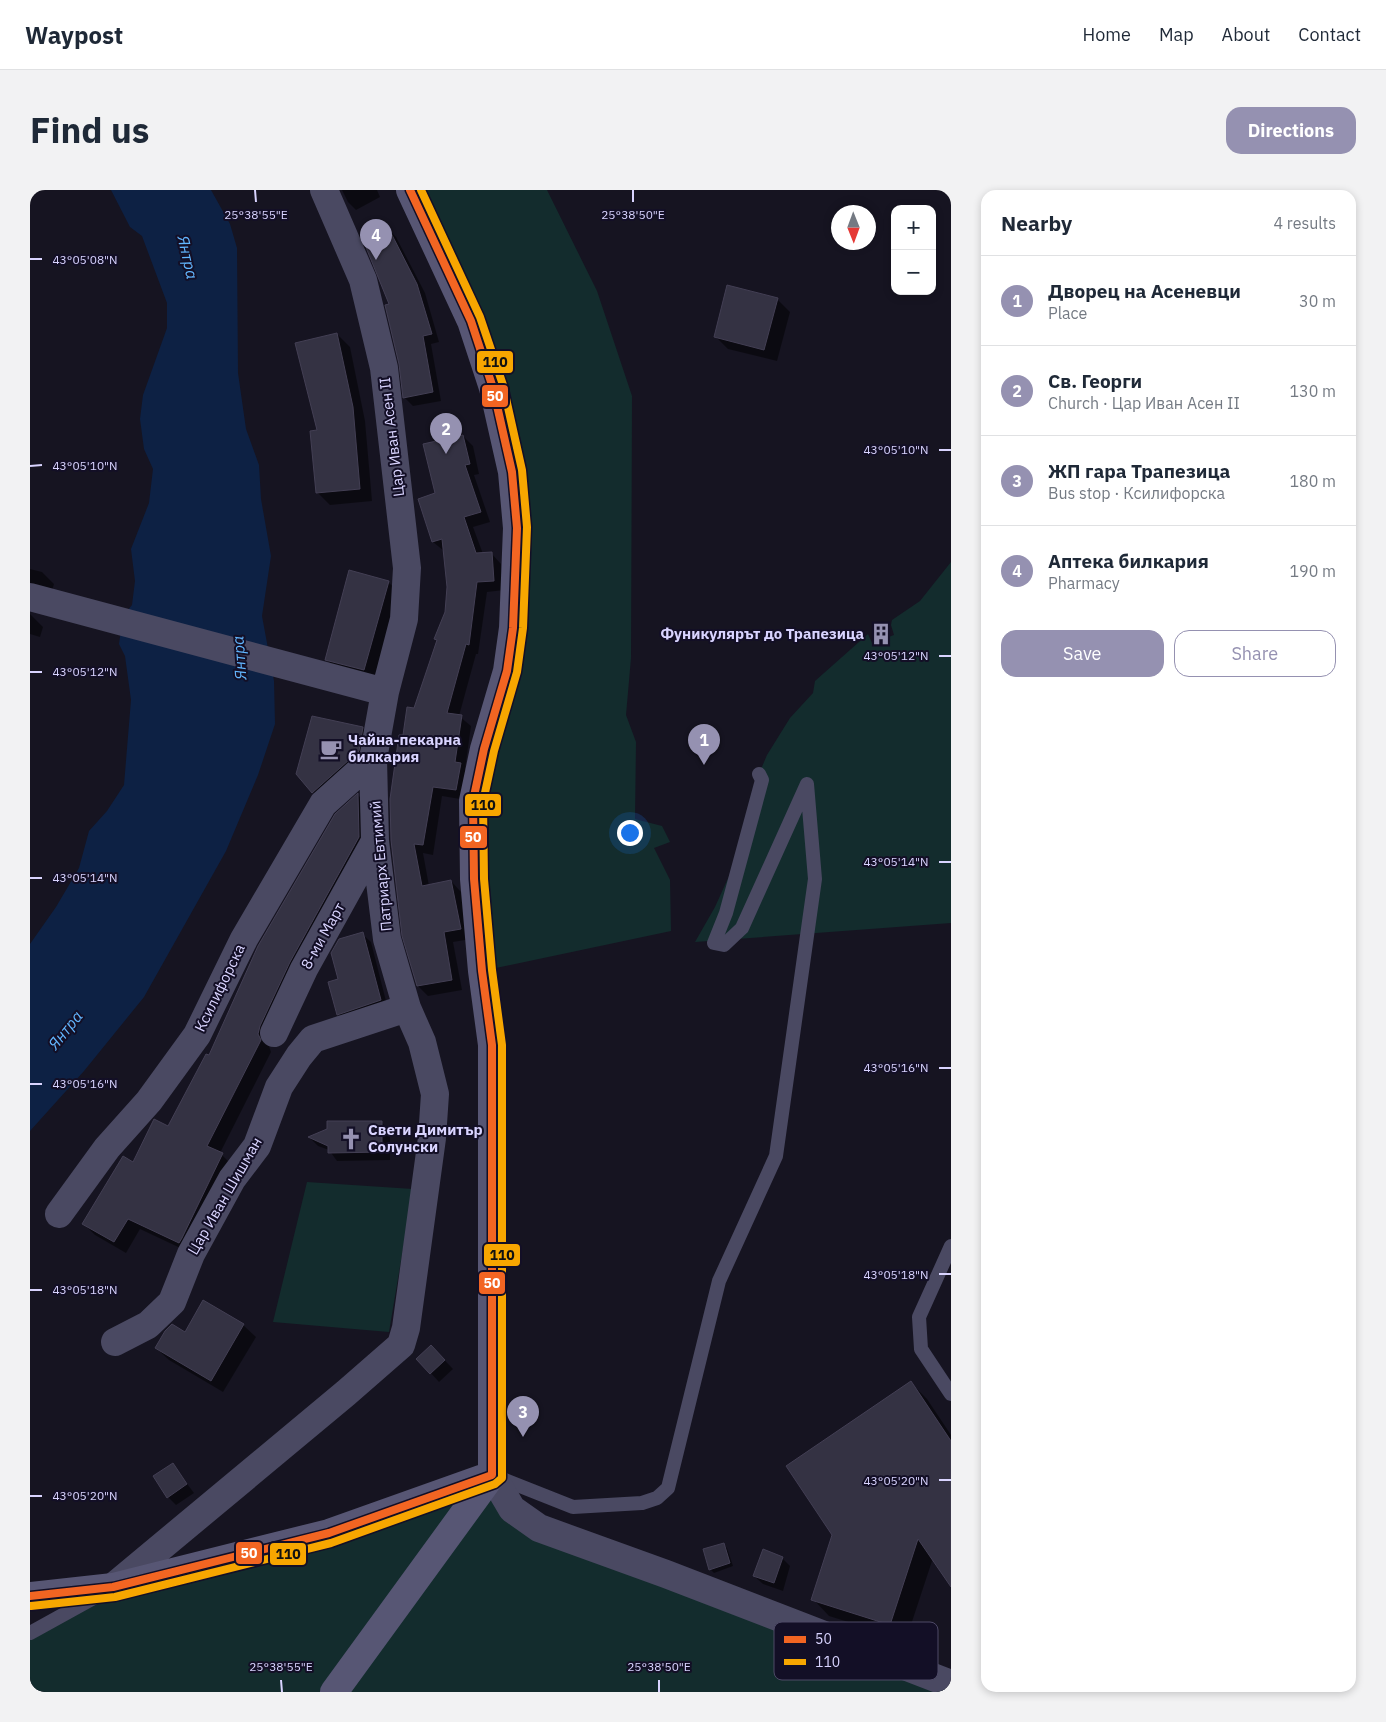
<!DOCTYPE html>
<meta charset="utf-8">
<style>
body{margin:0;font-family:"IBM Plex Sans",sans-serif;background:#f2f2f3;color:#1f2937}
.controls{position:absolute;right:15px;top:15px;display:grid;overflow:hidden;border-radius:10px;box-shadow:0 2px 8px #0003}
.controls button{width:45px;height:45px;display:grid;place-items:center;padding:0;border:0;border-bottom:1px solid #e0e1e3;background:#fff;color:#1f2937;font:25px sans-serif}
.compass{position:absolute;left:801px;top:15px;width:45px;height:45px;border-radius:50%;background:#fff;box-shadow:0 2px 8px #0003;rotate:179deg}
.you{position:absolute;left:599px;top:642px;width:18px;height:18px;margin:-12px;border:4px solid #fff;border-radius:50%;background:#1a73e8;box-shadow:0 0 0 8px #1a73e833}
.badge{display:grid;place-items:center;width:32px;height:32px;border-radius:50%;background:#9591b1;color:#fff;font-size:16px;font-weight:700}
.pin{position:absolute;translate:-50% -41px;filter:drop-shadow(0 1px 2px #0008)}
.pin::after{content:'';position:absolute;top:26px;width:18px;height:15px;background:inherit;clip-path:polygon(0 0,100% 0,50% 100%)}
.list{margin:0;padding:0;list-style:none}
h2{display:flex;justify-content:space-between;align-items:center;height:65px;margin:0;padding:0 20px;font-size:21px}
h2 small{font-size:16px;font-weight:400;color:#747a83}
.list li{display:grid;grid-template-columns:32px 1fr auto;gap:15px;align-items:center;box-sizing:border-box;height:90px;padding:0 20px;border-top:1px solid #e0e1e3}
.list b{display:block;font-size:19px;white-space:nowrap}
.list p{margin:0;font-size:16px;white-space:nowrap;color:#747a83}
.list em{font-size:16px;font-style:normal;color:#747a83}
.actions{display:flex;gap:10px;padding:15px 20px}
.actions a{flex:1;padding:11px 0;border:1px solid #9591b1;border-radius:15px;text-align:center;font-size:18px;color:#9591b1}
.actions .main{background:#9591b1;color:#fff}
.map{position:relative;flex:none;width:921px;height:1502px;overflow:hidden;border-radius:15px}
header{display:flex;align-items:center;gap:30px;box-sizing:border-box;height:70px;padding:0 25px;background:#fff;border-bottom:1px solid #e0e1e3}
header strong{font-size:24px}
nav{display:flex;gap:28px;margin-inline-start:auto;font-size:18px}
.intro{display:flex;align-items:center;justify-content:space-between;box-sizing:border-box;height:120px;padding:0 30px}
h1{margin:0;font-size:35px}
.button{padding:12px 22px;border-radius:15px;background:#9591b1;color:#fff;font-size:18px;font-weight:700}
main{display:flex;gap:30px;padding:0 30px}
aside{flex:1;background:#fff;border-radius:15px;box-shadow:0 2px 8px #0003}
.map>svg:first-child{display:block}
.green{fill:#132c2d}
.water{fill:#0d2144}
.shadow{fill:#0007}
.building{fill:#343243;stroke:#433f54}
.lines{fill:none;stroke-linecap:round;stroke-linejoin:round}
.lane{stroke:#4a4962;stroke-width:14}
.street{stroke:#4a4962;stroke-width:28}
.secondary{stroke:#575674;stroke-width:28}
.bus-1-casing{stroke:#130f26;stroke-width:11}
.bus-2-casing{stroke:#130f26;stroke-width:11}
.bus-1{stroke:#f26522;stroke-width:8}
.bus-2{stroke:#f7a600;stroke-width:8}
.ticks{fill:none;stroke:#d9d4ff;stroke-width:2}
.labels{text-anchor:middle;stroke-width:4;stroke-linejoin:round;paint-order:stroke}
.street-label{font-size:15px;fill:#d9d4ff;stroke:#130f26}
.poi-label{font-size:15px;font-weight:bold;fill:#d9d4ff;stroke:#130f26;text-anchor:start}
.water-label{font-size:16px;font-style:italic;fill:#62b6ff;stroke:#130f26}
.key{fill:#130f26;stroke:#4e4a67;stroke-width:1}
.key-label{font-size:14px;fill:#d9d4ff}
.ticks-label{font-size:12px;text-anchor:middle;fill:#d9d4ff;stroke:#130f26;stroke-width:4;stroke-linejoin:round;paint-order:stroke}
.line-badge{stroke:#130f26;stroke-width:2}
.badge-label{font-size:14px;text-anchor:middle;font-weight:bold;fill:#fff}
.pale-badge-label{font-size:14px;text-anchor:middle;font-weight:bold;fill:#111}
</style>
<header>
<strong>Waypost</strong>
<nav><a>Home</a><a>Map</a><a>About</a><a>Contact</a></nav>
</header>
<div class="intro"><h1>Find us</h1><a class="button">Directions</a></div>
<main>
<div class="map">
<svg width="921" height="1502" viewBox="0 0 921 1502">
<rect width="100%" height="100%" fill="#161421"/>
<path class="green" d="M 380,0 L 517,0 L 567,101 L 602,206 L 601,468 L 596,525 L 606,552 L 605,629 L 632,636 L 640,652 L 624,658 L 640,690 L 641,741 L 452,781 L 444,689 L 477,481 L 482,282 Z
M 921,372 L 921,733 L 665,752 L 685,717 L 700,684 L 726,591 L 737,565 L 760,528 L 783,503 L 785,491 L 838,444 L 842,453 L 864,445 L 861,435 L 862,430 L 890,411 Z
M 277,992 L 383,999 L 359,1142 L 243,1132 Z
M 462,1285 L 482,1319 L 921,1502 L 0,1502 L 0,1443 L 83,1397 Z"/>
<path class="water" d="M 81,0 L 181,0 L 200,34 L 207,58 L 208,183 L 216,239 L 229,275 L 231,309 L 241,366 L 232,426 L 244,491 L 245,534 L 228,585 L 196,661 L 114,807 L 54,881 L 0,941 L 0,754 L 26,717 L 49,678 L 59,641 L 77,621 L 94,595 L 101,510 L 95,466 L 89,454 L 93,426 L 102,415 L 105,391 L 101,359 L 119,313 L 123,279 L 114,259 L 110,229 L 113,205 L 137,138 L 137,113 L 112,46 L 100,37 Z"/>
<path class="shadow" d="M 312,0 L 347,0 L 350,7 L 326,20 L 318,12 Z
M 358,39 L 366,47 L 395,103 L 409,152 L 401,154 L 411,211 L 383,216 L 374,207 L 361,115 Z
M 747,109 L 760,122 L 747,171 L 698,159 L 685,146 Z
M 307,144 L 320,157 L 335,231 L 342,311 L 300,315 L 287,302 L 289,241 Z
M 433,246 L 443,256 L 449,284 L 444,285 L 460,332 L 443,337 L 453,364 L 461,363 L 471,374 L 474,400 L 457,402 L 448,464 L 446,464 L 429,526 L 441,536 L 435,579 L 440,585 L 436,610 L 412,606 L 403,665 L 393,663 L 399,696 L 421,691 L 431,702 L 441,749 L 423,752 L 432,800 L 398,806 L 388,796 L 374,547 L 385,519 L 408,451 L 405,449 L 416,423 L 418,397 L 414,361 L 403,352 L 389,310 L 406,304 Z
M 0,379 L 12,382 L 24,394 L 21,404 L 0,408 Z
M 358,392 L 371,404 L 347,492 L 309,482 L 296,469 Z
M 0,424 L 13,437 L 10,447 L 0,444 Z
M 332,538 L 345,551 L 296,614 L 283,602 Z
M 328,605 L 339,616 L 340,659 L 241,848 L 239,856 L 241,862 L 190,963 L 203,976 L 161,1063 L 110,1039 L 96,1063 L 65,1045 L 54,1034 L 104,974 L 139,937 L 179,867 L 306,625 Z
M 332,744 L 341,752 L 358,819 L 317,832 L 308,824 L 310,790 Z
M 351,932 L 360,940 L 360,970 L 307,971 L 299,960 L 288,956 L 280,948 Z
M 213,1135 L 226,1147 L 193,1202 L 139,1170 L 126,1158 L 155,1143 Z
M 401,1156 L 423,1179 L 409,1192 L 388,1169 Z
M 881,1193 L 897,1209 L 921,1245 L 921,1395 L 903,1368 L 876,1450 L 799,1426 L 783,1409 L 803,1344 Z
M 143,1275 L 164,1303 L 146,1315 L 138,1307 Z
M 693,1354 L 697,1358 L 703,1376 L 684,1383 L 680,1379 Z
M 752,1368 L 760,1376 L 753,1401 L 733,1394 L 724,1386 Z"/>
<path class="building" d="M 358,37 L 387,94 L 402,144 L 393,146 L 403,202 L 373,208 L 369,174 L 355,115 L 359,114 L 333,50 Z
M 697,95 L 748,108 L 734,160 L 684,147 Z
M 307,143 L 323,217 L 330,299 L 286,303 L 280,241 L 287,240 L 265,153 Z
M 433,245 L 440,274 L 435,275 L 451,322 L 434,327 L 446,363 L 462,362 L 464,391 L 447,392 L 439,455 L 436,454 L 417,523 L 432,525 L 425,572 L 431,573 L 426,600 L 403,597 L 393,655 L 384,654 L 392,696 L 421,690 L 431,739 L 414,742 L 422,790 L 387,796 L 372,746 L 361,650 L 360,609 L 369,545 L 373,545 L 377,517 L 384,518 L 407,450 L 404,449 L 415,422 L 417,397 L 412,349 L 402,352 L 388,309 L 405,303 L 393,254 Z
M 319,380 L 359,391 L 334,480 L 295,470 Z
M 282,526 L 333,537 L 329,561 L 282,603 L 266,584 Z
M 328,603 L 329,647 L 260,772 L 230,836 L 228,844 L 231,850 L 177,956 L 193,963 L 152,1048 L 149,1053 L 98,1029 L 84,1052 L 52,1034 L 93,966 L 103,972 L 124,929 L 138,936 L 176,864 L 179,865 L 228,756 L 305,624 Z
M 333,742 L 351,810 L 307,825 L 298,792 L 308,789 L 301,763 L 309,749 Z
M 297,931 L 352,931 L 352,962 L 298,963 L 298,956 L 278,947 L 297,939 Z
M 173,1110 L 214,1134 L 181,1191 L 125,1158 L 135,1141 L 142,1134 L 155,1142 Z
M 401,1155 L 415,1170 L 400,1184 L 386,1169 Z
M 881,1191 L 921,1251 L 921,1397 L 888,1349 L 860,1435 L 781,1410 L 802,1345 L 756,1276 Z
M 143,1273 L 157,1294 L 137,1308 L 123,1286 Z
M 694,1353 L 700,1373 L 679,1380 L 673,1359 Z
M 733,1359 L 753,1367 L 744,1393 L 723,1386 Z"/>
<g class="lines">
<path class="lane" d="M 921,1056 L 889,1127 L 891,1159 L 921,1204
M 465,1286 L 543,1317 L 612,1313 L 627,1308 L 638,1298 L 689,1091 L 746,966 L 785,689 L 777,594 L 712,738 L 694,755 L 684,753 L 696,723 L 732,590 L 729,584
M 0,1443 L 67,1406"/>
<path class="street" d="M 0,407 L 355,502
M 244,843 L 274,779 L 345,651
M 29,1024 L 77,958 L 119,911 L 167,845 L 214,749 L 293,614 L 343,569
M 85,1152 L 118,1135 L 142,1112 L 161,1064 L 202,989 L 227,956 L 249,897 L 269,866 L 283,849 L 377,818
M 462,1285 L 482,1319 L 509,1338 L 636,1384 L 921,1494
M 83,1397 L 316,1203 L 371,1155 L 376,1138 L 402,948 L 405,904 L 392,852 L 377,818 L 357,749 L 345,651 L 343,569 L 355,502 L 374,429 L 377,378 L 354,178 L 333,90 L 294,0"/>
<path class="secondary" d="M 0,1406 L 83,1397 L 299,1343 L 462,1285
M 304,1502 L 462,1285 L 462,855 L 452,781 L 444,689 L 443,611 L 454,559 L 477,481 L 483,438 L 487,338 L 482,282 L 463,198 L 441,131 L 380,0"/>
<g class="bus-1-casing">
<path id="bus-1" d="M 0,1406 L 83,1397 L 299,1343 L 462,1285 L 462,855 L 452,781 L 444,689 L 443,611 L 454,559 L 477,481 L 483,438 L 487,338 L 482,282 L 463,198 L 441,131 L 380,0"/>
</g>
<g class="bus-2-casing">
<path id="bus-2" d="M 1,1416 L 85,1407 L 301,1353 L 465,1294 L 472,1288 L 472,855 L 462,780 L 454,689 L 453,612 L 464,561 L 487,482 L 493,438 L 497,337 L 492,280 L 473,195 L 450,127 L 391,0"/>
</g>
<use href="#bus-1" class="bus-1"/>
<use href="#bus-2" class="bus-2"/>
</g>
<path class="ticks" d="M 225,0 L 226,12M 603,0 L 603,12M 0,69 L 12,69M 909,260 L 921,260M 0,276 L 12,275M 909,466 L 921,466M 0,482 L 12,482M 909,672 L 921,672M 0,688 L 12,688M 909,878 L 921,878M 0,894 L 12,894M 909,1084 L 921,1084M 0,1100 L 12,1100M 909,1290 L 921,1290M 0,1306 L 12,1306M 251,1490 L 252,1502M 629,1490 L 629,1502"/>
<defs>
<g id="building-bare" transform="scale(1.725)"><path d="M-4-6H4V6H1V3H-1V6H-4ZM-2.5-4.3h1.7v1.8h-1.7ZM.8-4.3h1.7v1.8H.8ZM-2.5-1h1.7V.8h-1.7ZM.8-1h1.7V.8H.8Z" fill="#9591b1" stroke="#130f26" stroke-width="2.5" paint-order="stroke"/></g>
<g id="cafe-bare" transform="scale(1.725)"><path d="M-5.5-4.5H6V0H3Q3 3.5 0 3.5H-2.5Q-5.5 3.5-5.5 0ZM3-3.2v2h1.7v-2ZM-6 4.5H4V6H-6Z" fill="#9591b1" stroke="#130f26" stroke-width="2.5" paint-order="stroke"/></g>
<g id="church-bare" transform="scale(1.725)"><path d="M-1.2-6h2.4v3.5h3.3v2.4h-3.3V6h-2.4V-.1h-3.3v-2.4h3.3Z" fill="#9591b1" stroke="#130f26" stroke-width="2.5" paint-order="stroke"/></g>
</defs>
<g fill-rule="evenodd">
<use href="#building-bare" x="851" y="444"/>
<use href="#cafe-bare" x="301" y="559"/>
<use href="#church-bare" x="321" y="949"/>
</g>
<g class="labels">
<g class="street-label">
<text transform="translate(362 247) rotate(-97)" y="5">Цар Иван Асен II</text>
<text transform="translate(351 676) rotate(-95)" y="5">Патриарх Евтимий</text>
<text transform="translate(293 746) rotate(-61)" y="5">8-ми Март</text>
<text transform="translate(190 798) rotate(-64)" y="5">Ксилифорска</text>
<text transform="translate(195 1006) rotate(-60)" y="5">Цар Иван Шишман</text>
</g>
<g class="poi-label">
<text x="834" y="449" text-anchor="end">Фуникулярът до Трапезица</text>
<text x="318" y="555">Чайна-пекарна<tspan x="318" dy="17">билкария</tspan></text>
<text x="338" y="945">Свети Димитър<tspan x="338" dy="17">Солунски</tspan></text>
</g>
<g class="water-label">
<text transform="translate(158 67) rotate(77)" y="6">Янтра</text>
<text transform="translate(209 468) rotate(-94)" y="6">Янтра</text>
<text transform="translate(35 840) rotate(-51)" y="6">Янтра</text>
</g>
</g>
<rect x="744" y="1432" width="164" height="58" rx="8" class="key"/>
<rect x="754" y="1446" width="22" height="7" fill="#f26522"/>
<rect x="754" y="1469" width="22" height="6" fill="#f7a600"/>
<g class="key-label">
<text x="785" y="1454">50</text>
<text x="785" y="1477">110</text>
</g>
<g class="ticks-label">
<text x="226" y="29">25°38'55"E</text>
<text x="603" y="29">25°38'50"E</text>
<text x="55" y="74">43°05'08"N</text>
<text x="866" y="264">43°05'10"N</text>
<text x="55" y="280">43°05'10"N</text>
<text x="866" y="470">43°05'12"N</text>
<text x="55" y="486">43°05'12"N</text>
<text x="866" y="676">43°05'14"N</text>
<text x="55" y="692">43°05'14"N</text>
<text x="866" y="882">43°05'16"N</text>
<text x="55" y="898">43°05'16"N</text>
<text x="866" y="1089">43°05'18"N</text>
<text x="55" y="1104">43°05'18"N</text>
<text x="866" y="1295">43°05'20"N</text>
<text x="55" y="1310">43°05'20"N</text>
<text x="251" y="1481">25°38'55"E</text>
<text x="629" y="1481">25°38'50"E</text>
</g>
<g class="line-badge">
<rect x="446" y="160" width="38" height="24" rx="5" fill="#f7a600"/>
<rect x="451" y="194" width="28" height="24" rx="5" fill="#f26522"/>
<rect x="434" y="603" width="38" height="24" rx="5" fill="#f7a600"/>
<rect x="429" y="635" width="29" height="24" rx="5" fill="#f26522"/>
<rect x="453" y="1053" width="38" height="24" rx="5" fill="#f7a600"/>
<rect x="448" y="1081" width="28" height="24" rx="5" fill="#f26522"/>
<rect x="205" y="1351" width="28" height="24" rx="5" fill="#f26522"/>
<rect x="239" y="1352" width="38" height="24" rx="5" fill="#f7a600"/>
</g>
<g class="badge-label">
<text x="465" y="211">50</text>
<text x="443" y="652">50</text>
<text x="462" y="1098">50</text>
<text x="219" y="1368">50</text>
</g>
<g class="pale-badge-label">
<text x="465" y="177">110</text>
<text x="453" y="620">110</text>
<text x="472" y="1070">110</text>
<text x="258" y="1369">110</text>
</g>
</svg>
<div class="controls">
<button>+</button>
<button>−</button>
</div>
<svg class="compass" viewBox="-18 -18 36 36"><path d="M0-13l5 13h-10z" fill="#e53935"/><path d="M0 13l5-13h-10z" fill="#747a83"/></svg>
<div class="you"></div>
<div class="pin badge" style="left:674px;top:575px">1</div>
<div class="pin badge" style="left:416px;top:264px">2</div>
<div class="pin badge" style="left:493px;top:1247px">3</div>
<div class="pin badge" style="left:346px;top:70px">4</div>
</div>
<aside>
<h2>Nearby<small>4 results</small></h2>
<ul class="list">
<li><span class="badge">1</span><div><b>Дворец на Асеневци</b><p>Place</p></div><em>30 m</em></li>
<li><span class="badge">2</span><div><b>Св. Георги</b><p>Church · Цар Иван Асен II</p></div><em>130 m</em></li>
<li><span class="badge">3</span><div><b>ЖП гара Трапезица</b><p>Bus stop · Ксилифорска</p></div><em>180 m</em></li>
<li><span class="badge">4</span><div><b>Аптека билкария</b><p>Pharmacy</p></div><em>190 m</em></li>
</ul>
<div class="actions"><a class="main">Save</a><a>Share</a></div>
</aside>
</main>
